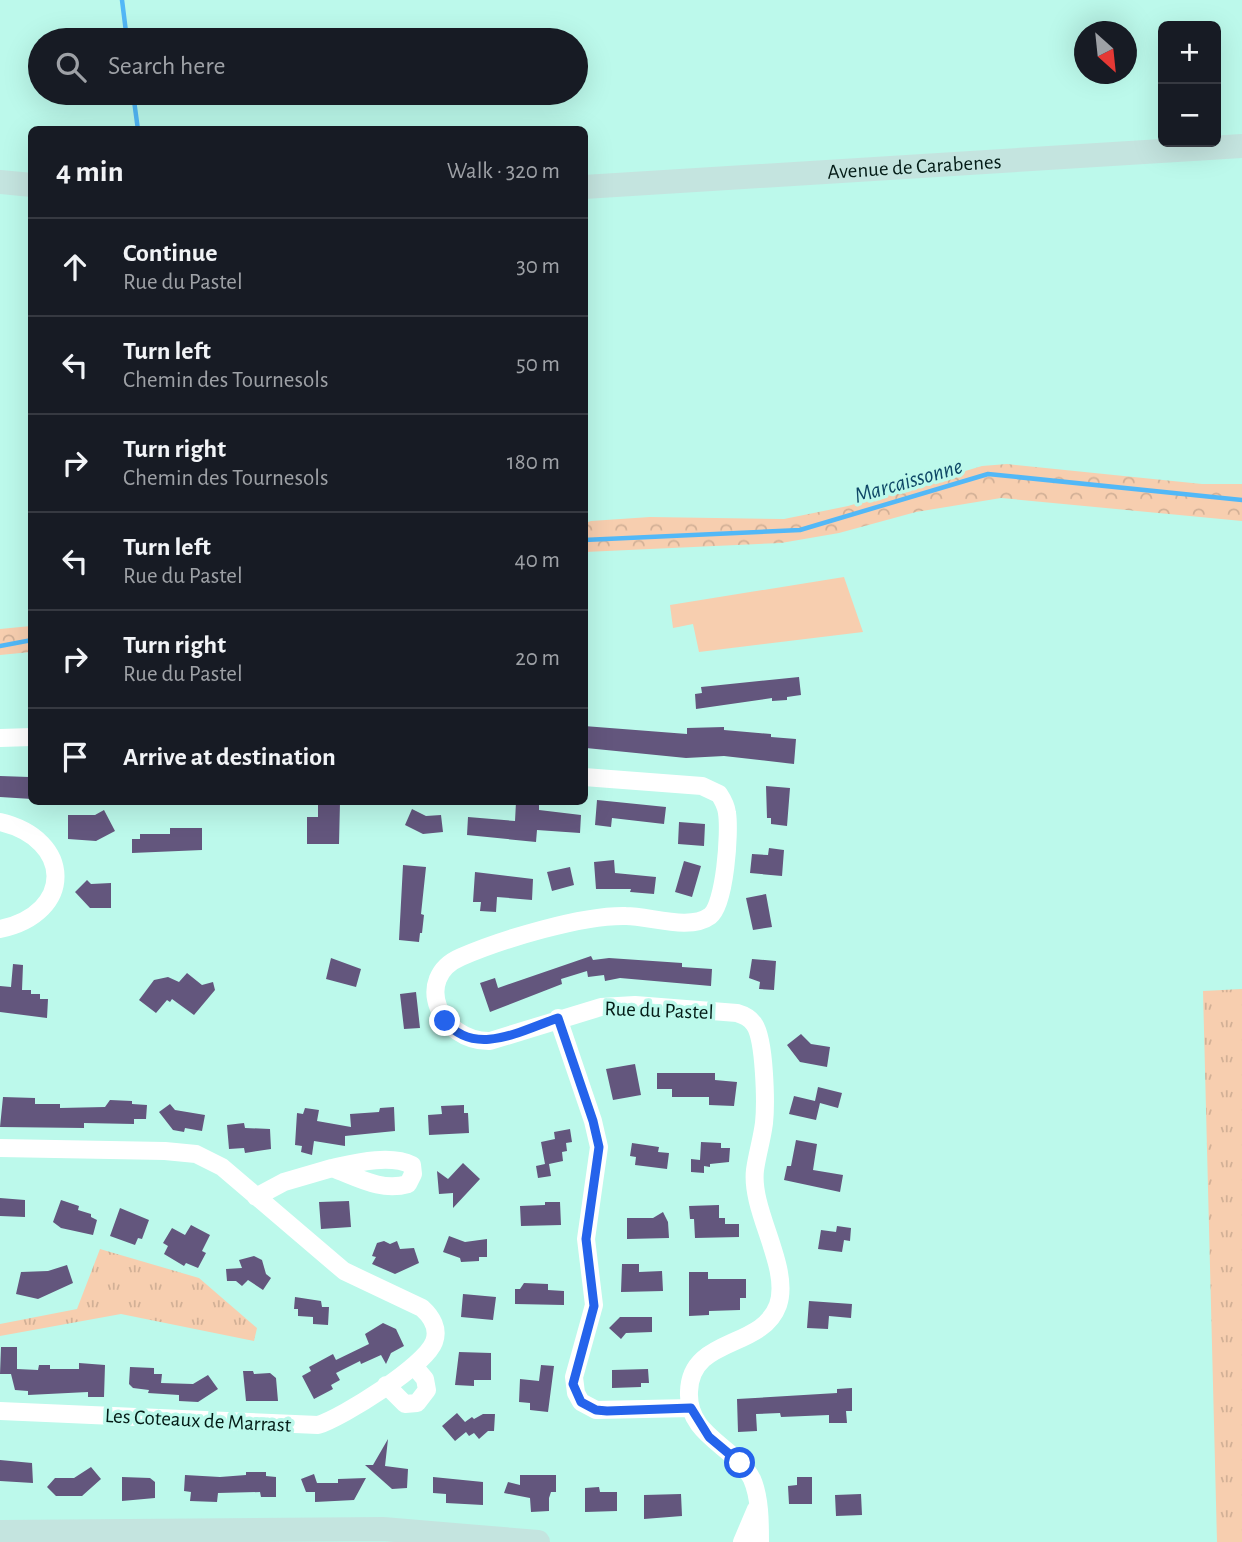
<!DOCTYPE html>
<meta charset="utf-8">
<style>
body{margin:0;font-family:"Alegreya Sans",sans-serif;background:#20242c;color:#f1f3f6}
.controls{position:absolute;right:21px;top:21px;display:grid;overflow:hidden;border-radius:10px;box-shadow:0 7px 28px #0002}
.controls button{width:63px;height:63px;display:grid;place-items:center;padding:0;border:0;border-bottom:2px solid #363941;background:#171b24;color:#f1f3f6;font:35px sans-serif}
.compass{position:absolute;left:1074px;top:21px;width:63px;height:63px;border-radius:50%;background:#171b24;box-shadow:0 7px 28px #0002;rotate:153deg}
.stop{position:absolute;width:21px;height:21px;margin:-16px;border:5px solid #2563eb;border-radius:50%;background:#fff}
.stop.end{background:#2563eb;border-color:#fff;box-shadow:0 2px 7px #0008}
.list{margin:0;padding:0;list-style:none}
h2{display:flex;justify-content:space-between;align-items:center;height:91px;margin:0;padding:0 28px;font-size:30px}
h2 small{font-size:23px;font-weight:400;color:#9ea1a6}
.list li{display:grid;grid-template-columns:46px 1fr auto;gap:21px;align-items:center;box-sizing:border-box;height:98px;padding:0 28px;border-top:2px solid #363941}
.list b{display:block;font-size:26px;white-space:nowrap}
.list p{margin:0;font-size:23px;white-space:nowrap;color:#9ea1a6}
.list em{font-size:23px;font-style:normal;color:#9ea1a6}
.icon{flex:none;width:38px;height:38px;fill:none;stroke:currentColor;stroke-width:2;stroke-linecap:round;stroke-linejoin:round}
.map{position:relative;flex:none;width:1242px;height:1542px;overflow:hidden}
.search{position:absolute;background:#171b24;box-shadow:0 7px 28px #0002;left:28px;top:28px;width:560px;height:77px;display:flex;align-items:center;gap:18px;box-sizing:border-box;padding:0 24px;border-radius:38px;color:#9ea1a6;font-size:26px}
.panel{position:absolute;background:#171b24;box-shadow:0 7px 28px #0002;left:28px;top:126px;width:560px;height:679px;border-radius:10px}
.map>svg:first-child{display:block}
.grass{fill:url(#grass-tufts)}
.forest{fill:url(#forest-crowns)}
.garden{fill:#f7ceaf}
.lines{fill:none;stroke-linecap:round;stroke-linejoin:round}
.stream{stroke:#52b8f7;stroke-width:4.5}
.building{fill:#63567d}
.street{stroke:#fff;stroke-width:18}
.secondary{stroke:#c4e4df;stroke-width:24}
.route{stroke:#2563eb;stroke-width:9}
.labels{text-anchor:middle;stroke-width:7;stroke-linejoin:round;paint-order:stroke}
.street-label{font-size:21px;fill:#041c17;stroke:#bcf9eb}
.water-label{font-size:23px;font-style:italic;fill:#0f4867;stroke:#bcf9eb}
</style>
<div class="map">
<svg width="1242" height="1542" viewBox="0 0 1242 1542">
<defs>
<pattern id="grass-tufts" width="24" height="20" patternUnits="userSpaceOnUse" patternTransform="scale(1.75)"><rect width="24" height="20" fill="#f7ceaf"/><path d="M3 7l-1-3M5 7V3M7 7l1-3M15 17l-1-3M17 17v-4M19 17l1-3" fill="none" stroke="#d2b096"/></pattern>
<pattern id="forest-crowns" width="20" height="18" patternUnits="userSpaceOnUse" patternTransform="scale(1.75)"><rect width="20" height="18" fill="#f7ceaf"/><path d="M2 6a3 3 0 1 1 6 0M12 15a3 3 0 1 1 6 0" fill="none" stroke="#d2b096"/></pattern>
</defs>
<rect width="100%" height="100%" fill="#bcf9eb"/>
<path class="grass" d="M 1242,989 L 1242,1542 L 1217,1542 L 1203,991 Z
M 100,1249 L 199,1278 L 257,1328 L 254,1341 L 121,1314 L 0,1336 L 0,1324 L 77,1309 Z"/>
<path class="forest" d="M 1007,464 L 1202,484 L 1242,484 L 1242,521 L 1001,498 L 916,512 L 839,533 L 781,543 L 585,552 L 585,523 L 591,521 L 650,517 L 784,519 L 848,506 L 982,466 Z
M 31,626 L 31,652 L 0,655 L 0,629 Z"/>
<path class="garden" d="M 844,577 L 863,632 L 699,652 L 693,624 L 673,628 L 670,605 Z"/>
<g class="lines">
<path class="stream" d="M 122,0 L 127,40
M 133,93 L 138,130
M 584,540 L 800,530 L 988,474 L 1242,500
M 0,646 L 32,640"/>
</g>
<path class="building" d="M 799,677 L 801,695 L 787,697 L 787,700 L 772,701 L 772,698 L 696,709 L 695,694 L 702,693 L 701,687 Z
M 584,726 L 687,734 L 687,728 L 724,727 L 724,730 L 771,734 L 771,737 L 796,739 L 794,764 L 724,756 L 686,758 L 586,748 Z
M 0,776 L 29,777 L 32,799 L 0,797 Z
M 766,786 L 790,788 L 787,826 L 771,824 L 771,818 L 767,818 Z
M 597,800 L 666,807 L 664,824 L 612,818 L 611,827 L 595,825 Z
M 318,802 L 340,802 L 339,844 L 307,844 L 307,817 L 318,817 Z
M 516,802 L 539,805 L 539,810 L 581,815 L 580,833 L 537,830 L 536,842 L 467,835 L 468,817 L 515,821 Z
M 412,809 L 426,816 L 441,815 L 443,832 L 423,834 L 405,825 Z
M 104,810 L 115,831 L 96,841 L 68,839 L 68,815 L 95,815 Z
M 679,822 L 705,824 L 704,846 L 678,844 Z
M 170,828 L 202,828 L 202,850 L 132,853 L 132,839 L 140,839 L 140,834 L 170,834 Z
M 769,848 L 784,850 L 782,876 L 750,873 L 752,854 L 768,855 Z
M 614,860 L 615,873 L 656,877 L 654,894 L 630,892 L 631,889 L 596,889 L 594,862 Z
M 684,861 L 701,866 L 692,897 L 675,892 Z
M 403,865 L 426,867 L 421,914 L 424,915 L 422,933 L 420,933 L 419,942 L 399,940 Z
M 570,867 L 574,885 L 552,891 L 547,872 Z
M 475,872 L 533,879 L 532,900 L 497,897 L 496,912 L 480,911 L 481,902 L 473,902 Z
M 87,880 L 91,884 L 111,883 L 111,908 L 90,908 L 75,892 Z
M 766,894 L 772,927 L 753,930 L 746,898 Z
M 591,956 L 593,960 L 609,958 L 682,963 L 682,967 L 712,969 L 711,986 L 620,978 L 605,981 L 604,975 L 588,977 L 587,971 L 561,979 L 562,984 L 490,1012 L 480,983 L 495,978 L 498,988 Z
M 331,958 L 361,969 L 356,987 L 326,979 Z
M 752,959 L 776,961 L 774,990 L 759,989 L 760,982 L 749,978 Z
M 13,964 L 23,965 L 22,990 L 31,990 L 31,994 L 40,994 L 40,999 L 48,999 L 47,1018 L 0,1012 L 0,986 L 11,987 Z
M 187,973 L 202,985 L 213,982 L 215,990 L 194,1015 L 172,999 L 170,1002 L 167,1000 L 156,1013 L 139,1000 L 154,980 L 168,977 L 179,982 Z
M 416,992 L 420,1028 L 404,1029 L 400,994 Z
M 801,1034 L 811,1044 L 830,1047 L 827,1067 L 800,1062 L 787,1045 Z
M 635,1064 L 641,1095 L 613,1100 L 606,1069 Z
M 657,1073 L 715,1073 L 715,1080 L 737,1082 L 734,1106 L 709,1105 L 709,1097 L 672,1097 L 672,1089 L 657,1089 Z
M 818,1087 L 842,1093 L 838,1108 L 820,1103 L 816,1120 L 789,1114 L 794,1096 L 815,1101 Z
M 3,1097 L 35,1098 L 35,1104 L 60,1104 L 60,1108 L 105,1107 L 110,1100 L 132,1101 L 132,1104 L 147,1105 L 146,1119 L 134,1119 L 134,1124 L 84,1123 L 84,1128 L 0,1127 Z
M 170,1104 L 175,1110 L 205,1115 L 202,1131 L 185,1128 L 184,1132 L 173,1130 L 159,1112 Z
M 464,1105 L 464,1113 L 468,1113 L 469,1133 L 429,1135 L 428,1115 L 442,1114 L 441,1106 Z
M 394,1107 L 395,1131 L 345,1136 L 345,1146 L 314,1141 L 312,1155 L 301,1152 L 302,1146 L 295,1145 L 297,1113 L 303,1114 L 305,1108 L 319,1110 L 317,1121 L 351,1127 L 350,1114 L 379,1112 L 380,1108 Z
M 244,1123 L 245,1128 L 270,1129 L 271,1149 L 245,1153 L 244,1148 L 229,1149 L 227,1125 Z
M 570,1129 L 572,1142 L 566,1143 L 567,1151 L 562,1152 L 563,1161 L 549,1164 L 551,1176 L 538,1178 L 536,1166 L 545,1164 L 541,1142 L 555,1139 L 554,1132 Z
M 796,1140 L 817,1144 L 813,1170 L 843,1175 L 840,1192 L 784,1180 L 787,1166 L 791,1166 Z
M 701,1142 L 721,1143 L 721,1148 L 730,1148 L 729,1162 L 710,1164 L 710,1167 L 704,1166 L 704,1173 L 691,1172 L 691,1159 L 700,1160 Z
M 632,1143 L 659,1147 L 658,1152 L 669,1153 L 667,1169 L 635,1165 L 636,1157 L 630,1156 Z
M 463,1163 L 480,1179 L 453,1208 L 453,1193 L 439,1194 L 437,1171 L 448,1179 Z
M 0,1198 L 25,1200 L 25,1217 L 0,1216 Z
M 61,1200 L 79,1206 L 78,1210 L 91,1214 L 91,1217 L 97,1220 L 93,1235 L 61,1228 L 53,1222 Z
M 349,1201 L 351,1227 L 321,1229 L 319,1202 Z
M 545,1202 L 560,1202 L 561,1225 L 521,1226 L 520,1206 L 545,1205 Z
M 719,1205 L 719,1218 L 725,1218 L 725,1224 L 739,1224 L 739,1237 L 695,1238 L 694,1219 L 690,1219 L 689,1206 Z
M 120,1208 L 149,1220 L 142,1239 L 138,1238 L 135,1245 L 110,1236 Z
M 663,1212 L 668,1222 L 669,1238 L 627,1239 L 627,1218 L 653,1218 Z
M 191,1225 L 210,1235 L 202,1251 L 206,1253 L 198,1268 L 186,1263 L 184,1266 L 164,1254 L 168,1246 L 163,1243 L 172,1228 L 185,1235 Z
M 837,1226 L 851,1228 L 850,1241 L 844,1240 L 842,1252 L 818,1249 L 821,1230 L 836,1232 Z
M 449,1236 L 465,1242 L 487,1239 L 487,1257 L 479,1257 L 479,1261 L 461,1262 L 460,1258 L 443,1252 Z
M 384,1241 L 390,1244 L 397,1241 L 400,1249 L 414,1248 L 419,1263 L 395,1274 L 372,1264 L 376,1257 L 372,1256 L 377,1243 Z
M 254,1256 L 262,1260 L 266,1274 L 271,1278 L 263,1290 L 248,1280 L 242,1286 L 236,1281 L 227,1281 L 226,1269 L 242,1268 L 239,1260 Z
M 622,1264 L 639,1264 L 639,1272 L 662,1271 L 663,1291 L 621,1292 Z
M 67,1265 L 73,1283 L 38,1299 L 16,1294 L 21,1272 L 48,1271 Z
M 689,1272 L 708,1272 L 708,1279 L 746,1279 L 746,1298 L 740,1298 L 740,1310 L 709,1311 L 709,1315 L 689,1316 Z
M 524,1283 L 548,1284 L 548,1290 L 564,1291 L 564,1305 L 515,1304 L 515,1289 L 520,1289 Z
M 463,1294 L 496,1297 L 493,1320 L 461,1317 Z
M 295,1297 L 321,1301 L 322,1307 L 329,1307 L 328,1325 L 313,1324 L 313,1317 L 298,1316 L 298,1309 L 294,1309 Z
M 809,1301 L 852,1304 L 851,1318 L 829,1316 L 828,1329 L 807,1328 Z
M 620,1317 L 652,1317 L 652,1332 L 626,1333 L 621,1339 L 609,1328 Z
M 383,1323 L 396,1329 L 404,1346 L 391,1353 L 386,1364 L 381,1355 L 361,1364 L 360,1361 L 336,1373 L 340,1380 L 331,1385 L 333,1389 L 314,1399 L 302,1376 L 311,1371 L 309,1367 L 333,1354 L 336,1360 L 369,1344 L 365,1334 Z
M 1,1347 L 17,1347 L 17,1369 L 38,1370 L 39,1365 L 50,1365 L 50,1369 L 79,1369 L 79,1363 L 105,1365 L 104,1397 L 88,1397 L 88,1392 L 28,1395 L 28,1391 L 15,1390 L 11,1374 L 0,1374 Z
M 459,1352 L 491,1353 L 491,1380 L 474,1380 L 474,1386 L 455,1385 Z
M 541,1365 L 554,1366 L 548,1412 L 530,1410 L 530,1403 L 519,1402 L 520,1379 L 539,1381 Z
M 130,1367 L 154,1368 L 154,1374 L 162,1374 L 161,1383 L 193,1384 L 208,1375 L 218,1389 L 198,1402 L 179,1401 L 179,1395 L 148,1393 L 149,1390 L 133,1388 L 129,1384 Z
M 648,1369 L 649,1383 L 641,1383 L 641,1387 L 612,1388 L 612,1370 Z
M 243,1371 L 253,1371 L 254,1374 L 270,1373 L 276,1378 L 278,1401 L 246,1401 Z
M 852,1388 L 852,1411 L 846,1411 L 847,1423 L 829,1423 L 829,1415 L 781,1417 L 780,1413 L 756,1414 L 757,1431 L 738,1432 L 737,1399 L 837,1393 L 837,1389 Z
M 457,1413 L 465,1422 L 472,1417 L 474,1419 L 483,1414 L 495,1414 L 494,1431 L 488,1431 L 479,1439 L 474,1433 L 469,1436 L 466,1432 L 455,1441 L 442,1426 Z
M 388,1439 L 385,1466 L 408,1469 L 407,1488 L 392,1489 L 365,1465 L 373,1465 Z
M 0,1460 L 32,1463 L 33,1483 L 0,1481 Z
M 91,1467 L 101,1479 L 82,1496 L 56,1496 L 47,1487 L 55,1478 L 74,1478 Z
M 246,1472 L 266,1472 L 266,1476 L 276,1477 L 276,1497 L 261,1497 L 260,1492 L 218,1493 L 217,1502 L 190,1501 L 191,1492 L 184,1491 L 185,1475 L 220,1477 L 246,1475 Z
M 314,1474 L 317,1483 L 338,1483 L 338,1479 L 366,1478 L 354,1500 L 315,1502 L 315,1492 L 306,1492 L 301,1479 Z
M 520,1475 L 556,1475 L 556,1492 L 551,1492 L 549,1498 L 549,1511 L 531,1512 L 530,1498 L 504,1493 L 508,1482 L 520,1485 Z
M 122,1477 L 150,1478 L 155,1482 L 155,1498 L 122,1501 Z
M 433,1477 L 483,1482 L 483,1505 L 446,1503 L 446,1494 L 433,1493 Z
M 797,1477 L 812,1477 L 812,1504 L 789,1504 L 788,1486 L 797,1485 Z
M 599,1487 L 600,1492 L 617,1492 L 617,1511 L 585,1512 L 585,1488 Z
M 681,1494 L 682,1516 L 644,1519 L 644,1495 Z
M 861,1494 L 862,1515 L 836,1516 L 835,1495 Z"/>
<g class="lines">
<path class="street" d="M 0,738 L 32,737
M 584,777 L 702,786 L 719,794 C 723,800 726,805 727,813 C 730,832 725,905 710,916 C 690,931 650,916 626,916 C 582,915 503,939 461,957 C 412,978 440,1042 490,1041 L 601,1007 L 635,1005 L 737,1013 C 744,1015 750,1018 754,1024 C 765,1039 766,1104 764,1123 C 762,1139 757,1155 755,1170 C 750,1211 791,1267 778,1305 C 762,1350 690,1336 689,1392 C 687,1436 735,1446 752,1479 C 760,1497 760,1523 760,1542
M 0,822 C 73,839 75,913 0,929
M 558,1018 L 593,1121 L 599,1147 L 586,1239 L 594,1305 L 574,1377 L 576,1393 L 581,1402 L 596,1410 L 691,1408
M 0,1148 L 165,1151 L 196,1154 L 222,1167 L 344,1271 L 422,1308 C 432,1317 439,1329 434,1342 C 425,1366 343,1417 318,1425 L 0,1411
M 256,1197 L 284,1182 L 332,1168 C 357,1177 381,1192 408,1184 L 413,1174 L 412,1165 C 390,1154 355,1163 332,1168
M 386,1385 L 405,1404 L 417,1403 L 427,1390 L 425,1379 L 414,1366
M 742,1542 L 756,1509"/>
<g class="secondary">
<path d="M 0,182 L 32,185"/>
<path id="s1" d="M 584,187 L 1242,146"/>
<path d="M 0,1532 L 383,1529 L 538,1542"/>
</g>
</g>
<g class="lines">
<path class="route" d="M 445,1021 C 475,1058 522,1030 558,1018 L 593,1121 L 599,1147 L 586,1239 L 594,1306 L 573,1384 L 581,1402 L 596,1410 L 607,1411 L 691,1408 L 709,1437 L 740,1463"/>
</g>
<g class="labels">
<g class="street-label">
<text dy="7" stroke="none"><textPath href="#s1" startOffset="331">Avenue de Carabenes</textPath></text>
<text transform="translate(659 1010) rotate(2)" y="7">Rue du Pastel</text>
<text transform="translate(198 1420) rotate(3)" y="7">Les Coteaux de Marrast</text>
</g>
<g class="water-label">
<text transform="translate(908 480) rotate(-16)" y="8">Marcaissonne</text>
</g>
</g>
</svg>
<div class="controls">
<button>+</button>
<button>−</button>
</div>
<svg class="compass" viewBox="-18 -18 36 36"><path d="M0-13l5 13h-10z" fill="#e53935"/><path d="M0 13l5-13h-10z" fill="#9ea1a6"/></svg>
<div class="stop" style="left:740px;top:1463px"></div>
<div class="stop end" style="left:445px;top:1021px"></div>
<div class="search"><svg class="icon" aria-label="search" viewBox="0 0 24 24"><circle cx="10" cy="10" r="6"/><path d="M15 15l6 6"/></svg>Search here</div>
<section class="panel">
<h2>4 min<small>Walk · 320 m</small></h2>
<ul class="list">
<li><svg class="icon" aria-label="ahead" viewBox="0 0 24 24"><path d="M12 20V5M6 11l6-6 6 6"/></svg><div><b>Continue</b><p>Rue du Pastel</p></div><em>30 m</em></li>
<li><svg class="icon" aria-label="left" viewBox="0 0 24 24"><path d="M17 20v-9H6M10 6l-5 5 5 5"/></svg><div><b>Turn left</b><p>Chemin des Tournesols</p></div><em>50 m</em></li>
<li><svg class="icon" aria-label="right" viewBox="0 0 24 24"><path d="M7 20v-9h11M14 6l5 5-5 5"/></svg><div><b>Turn right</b><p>Chemin des Tournesols</p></div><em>180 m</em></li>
<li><svg class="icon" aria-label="left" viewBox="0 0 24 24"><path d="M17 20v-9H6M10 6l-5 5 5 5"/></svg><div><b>Turn left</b><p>Rue du Pastel</p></div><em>40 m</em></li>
<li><svg class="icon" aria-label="right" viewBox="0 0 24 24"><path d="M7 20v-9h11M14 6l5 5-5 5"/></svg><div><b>Turn right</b><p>Rue du Pastel</p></div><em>20 m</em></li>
<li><svg class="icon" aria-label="arrive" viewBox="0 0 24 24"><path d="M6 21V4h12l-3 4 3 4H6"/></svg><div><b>Arrive at destination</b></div></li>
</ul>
</section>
</div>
